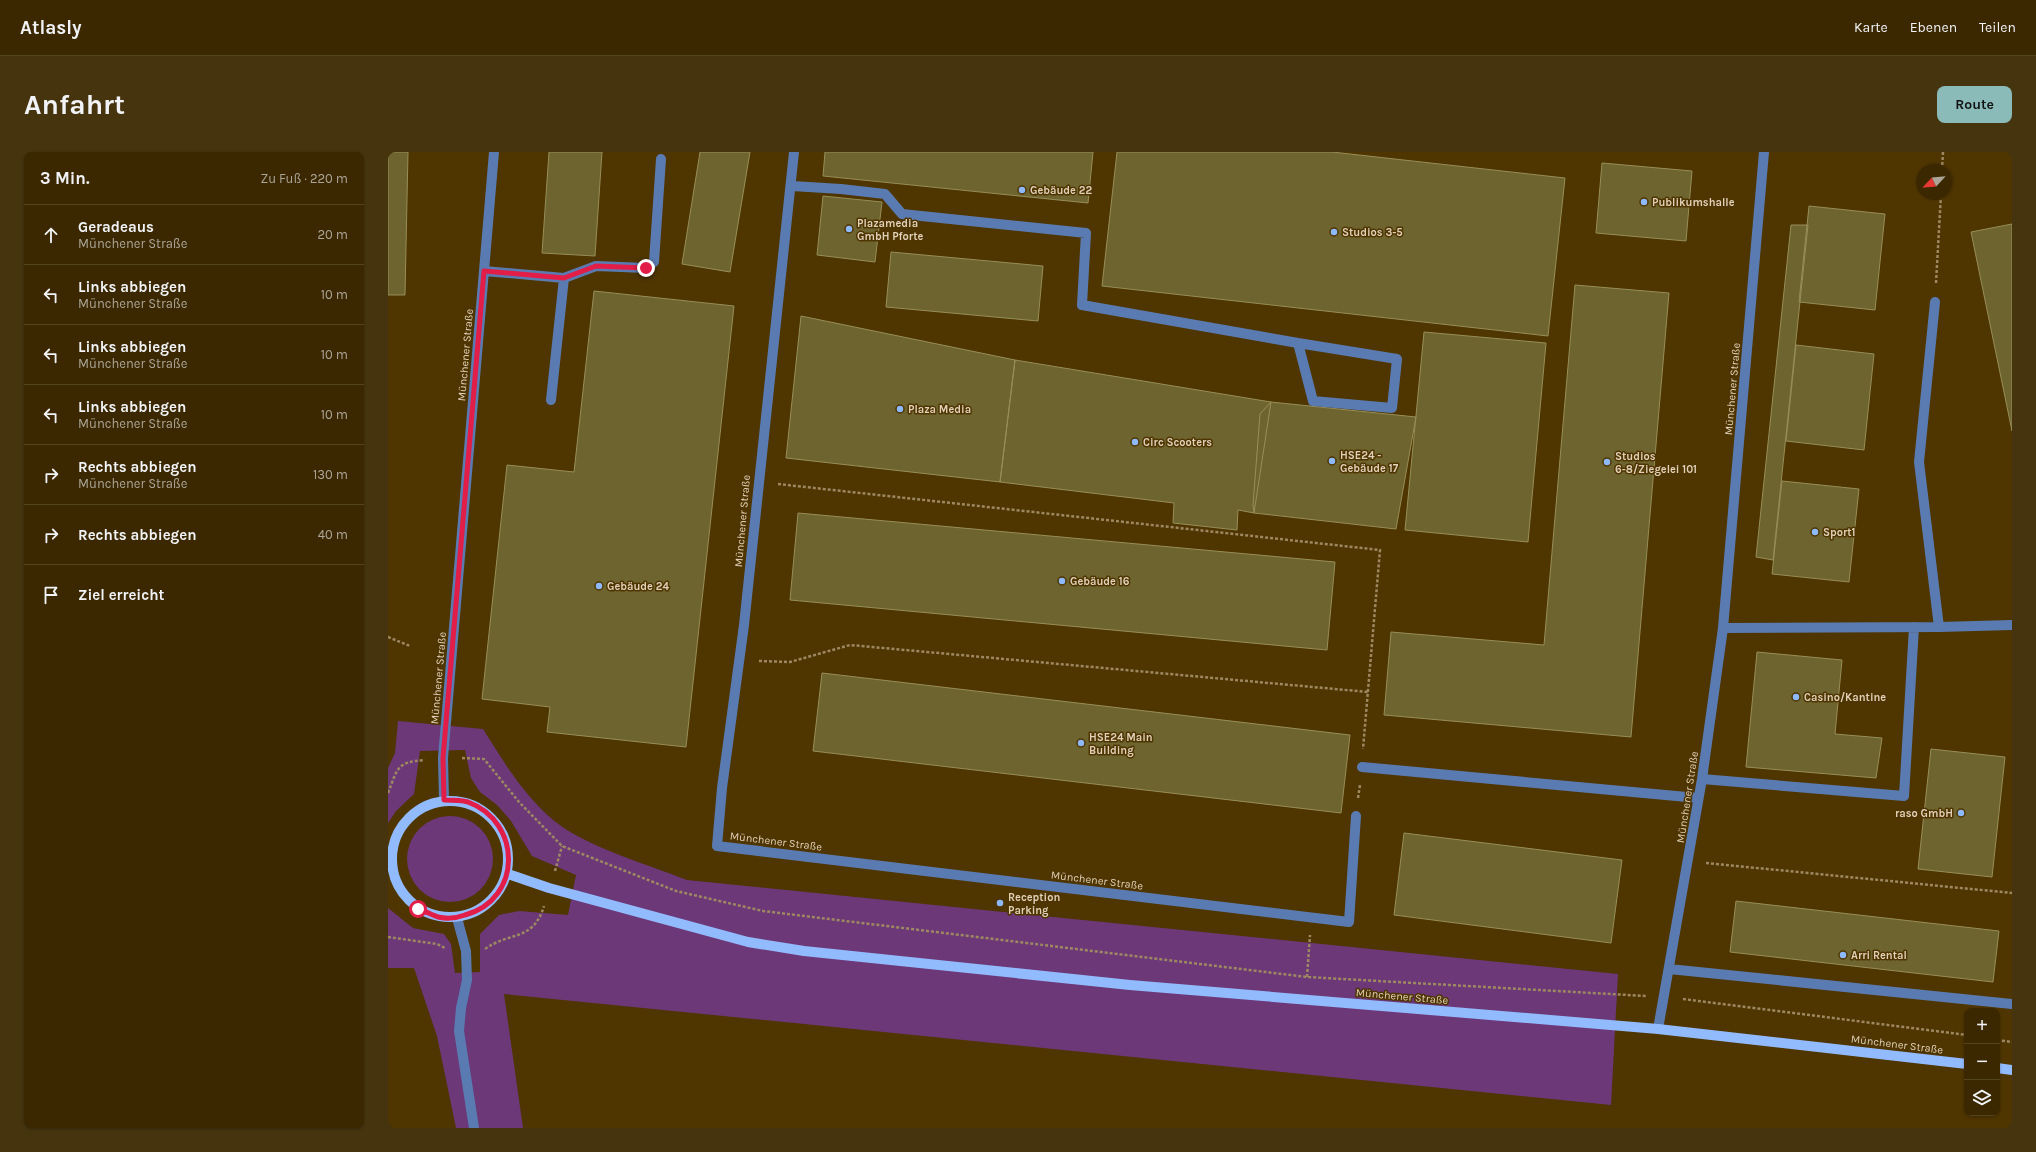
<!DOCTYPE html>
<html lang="de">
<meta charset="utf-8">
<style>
body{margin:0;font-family:Karla,sans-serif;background:#46340f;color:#f1f3f6}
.controls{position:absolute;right:12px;bottom:12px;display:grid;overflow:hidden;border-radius:8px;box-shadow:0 1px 3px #0004}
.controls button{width:36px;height:36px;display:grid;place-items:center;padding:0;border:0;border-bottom:1px solid #544422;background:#3b2800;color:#f1f3f6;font:20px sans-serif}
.compass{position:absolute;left:1528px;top:12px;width:36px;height:36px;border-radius:50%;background:#3b2800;box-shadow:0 1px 3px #0004;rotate:244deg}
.stop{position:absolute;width:12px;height:12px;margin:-9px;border:3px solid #e11d48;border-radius:50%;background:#fff}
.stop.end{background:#e11d48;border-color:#fff;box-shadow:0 1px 4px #0008}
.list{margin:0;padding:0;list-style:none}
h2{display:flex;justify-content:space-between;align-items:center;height:52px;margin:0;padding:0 16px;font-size:17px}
h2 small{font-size:13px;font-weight:400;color:#aca699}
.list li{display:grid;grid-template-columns:26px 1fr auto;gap:12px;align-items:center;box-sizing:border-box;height:60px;padding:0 16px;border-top:1px solid #544422}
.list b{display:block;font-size:15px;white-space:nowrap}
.list p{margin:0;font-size:13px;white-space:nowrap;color:#aca699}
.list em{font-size:13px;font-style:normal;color:#aca699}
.icon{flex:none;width:22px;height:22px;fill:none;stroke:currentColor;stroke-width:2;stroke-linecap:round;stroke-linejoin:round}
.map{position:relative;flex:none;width:1624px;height:976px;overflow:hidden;border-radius:8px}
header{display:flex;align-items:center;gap:24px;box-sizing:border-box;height:56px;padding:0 20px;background:#3b2800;border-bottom:1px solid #544422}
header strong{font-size:19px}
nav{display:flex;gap:22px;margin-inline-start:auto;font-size:14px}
.intro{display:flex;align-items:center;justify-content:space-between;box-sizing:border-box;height:96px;padding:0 24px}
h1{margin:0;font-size:28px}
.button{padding:10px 18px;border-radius:8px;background:#8bbbb9;color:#111;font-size:14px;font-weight:700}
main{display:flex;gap:24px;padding:0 24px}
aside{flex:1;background:#3b2800;border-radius:8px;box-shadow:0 1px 3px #0004}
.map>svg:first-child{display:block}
.green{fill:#6c3878}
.building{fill:#6e642f;stroke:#978e58}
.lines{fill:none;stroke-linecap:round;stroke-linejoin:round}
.path{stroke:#9d8862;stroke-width:2.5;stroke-dasharray:3 2;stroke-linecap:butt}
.minor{stroke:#5a7bb2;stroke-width:10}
.major{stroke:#92bbfd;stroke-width:10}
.route{stroke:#e11d48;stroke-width:5}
.poi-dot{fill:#8eb9fd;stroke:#4f3500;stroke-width:1.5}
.labels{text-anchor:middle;stroke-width:3;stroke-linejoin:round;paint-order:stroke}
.poi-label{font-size:11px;font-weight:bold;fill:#e1d1b9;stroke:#4f3500;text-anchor:start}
.street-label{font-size:11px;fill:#e1d1b9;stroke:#4f3500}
</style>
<header>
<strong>Atlasly</strong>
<nav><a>Karte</a><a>Ebenen</a><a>Teilen</a></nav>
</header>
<div class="intro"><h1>Anfahrt</h1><a class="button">Route</a></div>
<main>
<aside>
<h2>3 Min.<small>Zu Fuß · 220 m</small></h2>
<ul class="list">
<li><svg class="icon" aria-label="ahead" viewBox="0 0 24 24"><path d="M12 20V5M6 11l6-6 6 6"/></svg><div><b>Geradeaus</b><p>Münchener Straße</p></div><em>20 m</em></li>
<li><svg class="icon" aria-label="left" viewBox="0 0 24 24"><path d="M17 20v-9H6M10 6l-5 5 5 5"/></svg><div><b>Links abbiegen</b><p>Münchener Straße</p></div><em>10 m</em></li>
<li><svg class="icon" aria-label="left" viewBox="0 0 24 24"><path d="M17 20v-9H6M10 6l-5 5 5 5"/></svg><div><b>Links abbiegen</b><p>Münchener Straße</p></div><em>10 m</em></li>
<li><svg class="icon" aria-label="left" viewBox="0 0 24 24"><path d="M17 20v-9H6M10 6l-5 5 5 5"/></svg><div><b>Links abbiegen</b><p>Münchener Straße</p></div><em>10 m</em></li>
<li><svg class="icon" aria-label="right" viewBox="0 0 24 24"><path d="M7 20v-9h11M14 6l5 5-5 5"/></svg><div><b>Rechts abbiegen</b><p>Münchener Straße</p></div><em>130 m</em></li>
<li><svg class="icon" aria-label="right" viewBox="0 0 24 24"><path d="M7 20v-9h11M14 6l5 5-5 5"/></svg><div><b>Rechts abbiegen</b></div><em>40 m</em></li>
<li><svg class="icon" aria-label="arrive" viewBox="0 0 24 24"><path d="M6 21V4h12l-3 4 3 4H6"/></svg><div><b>Ziel erreicht</b></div></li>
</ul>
</aside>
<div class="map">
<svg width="1624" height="976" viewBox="0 0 1624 976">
<rect width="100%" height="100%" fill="#4f3500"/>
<path class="green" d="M 10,569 L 95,577 C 117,612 139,649 173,674 C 206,697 261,713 299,728 L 1230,822 L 1223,953 L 116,842 L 135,976 L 68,976 L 49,884 L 26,816 L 0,816 L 0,756 L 25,776 L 56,782 L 63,792 L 67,821 L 92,820 L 92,782 L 111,763 L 131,759 L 180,763 L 188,723 L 144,704 L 123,669 L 109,653 L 92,640 L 83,626 L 77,598 L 32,599 L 26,642 L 8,659 L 0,671 L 0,616 L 7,601 Z
M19 707a43 43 0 1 1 86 0a43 43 0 1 1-86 0Z"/>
<path class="building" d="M 0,0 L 20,0 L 17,143 L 0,143 Z
M 161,0 L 214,0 L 207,104 L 154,101 Z
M 312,0 L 362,0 L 342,120 L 294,112 Z
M 437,0 L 705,0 L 700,51 L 435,24 Z
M 729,0 L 944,0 L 1177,26 L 1160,184 L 714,134 Z
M 1214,11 L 1304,19 L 1298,89 L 1208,81 Z
M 435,44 L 494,50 L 487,110 L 429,103 Z
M 1421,54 L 1497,62 L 1487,158 L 1411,150 Z
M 1624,72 L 1624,279 L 1583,80 Z
M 1403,73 L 1420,73 L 1385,408 L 1368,405 Z
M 503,100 L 655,114 L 650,169 L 498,155 Z
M 1187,133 L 1281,141 L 1243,585 L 996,563 L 1003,480 L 1156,493 Z
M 206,139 L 346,154 L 298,595 L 159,580 L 162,555 L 94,547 L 119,313 L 186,320 Z
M 413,164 L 627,208 L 612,330 L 398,306 Z
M 1036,180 L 1158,191 L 1140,390 L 1017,378 Z
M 1408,193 L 1486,202 L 1476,298 L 1398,289 Z
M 627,208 L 883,250 L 866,361 L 850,358 L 849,378 L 785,371 L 786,351 L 612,330 Z
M 883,250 L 1028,265 L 1008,377 L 866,361 L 865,353 L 872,262 Z
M 1394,329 L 1471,337 L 1461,430 L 1384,422 Z
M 410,361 L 947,410 L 939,498 L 402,448 Z
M 1369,500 L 1454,508 L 1447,582 L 1494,586 L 1488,626 L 1358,615 Z
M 434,521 L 962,583 L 953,661 L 425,599 Z
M 1543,597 L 1617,605 L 1604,725 L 1530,717 Z
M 1016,681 L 1234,708 L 1223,791 L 1006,763 Z
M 1348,749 L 1611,779 L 1605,830 L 1342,800 Z"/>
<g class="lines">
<path class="path" d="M 1554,18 L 1555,0
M 1548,131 L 1553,42
M 390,332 L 992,398 L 975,597
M 0,485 L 22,494
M 371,509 L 402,510 L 462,493 L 980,540
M 74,606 L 96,607 L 131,650 L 174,694 L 288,739 L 375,759 L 919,825 L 1258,844
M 0,641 C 10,616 8,610 37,608
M 970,646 L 972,633
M 1318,711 L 1624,741
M 167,719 L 174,694
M 0,785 L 49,792 L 57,796
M 97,797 C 122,779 145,790 156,754
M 919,825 L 922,783
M 1295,847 L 1579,883
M 1609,888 L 1624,890"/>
<path class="minor" d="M 406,0 L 356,473 L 334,636 L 329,694 L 961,770 L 968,664
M 404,34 L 453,37 L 497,42 L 514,62 L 698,81 L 694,153 L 910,191 L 925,249 L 1004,256 L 1009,207 L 910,191
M 96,119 L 176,126 L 163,248
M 176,126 L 208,114 L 258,116 L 266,110 L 273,7
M 1547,150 L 1531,310 L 1551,475
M 1335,476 L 1551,475 L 1624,473
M 974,615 L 1310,646
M 1314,627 L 1516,644 L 1526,475
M 56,648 L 55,606 L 106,0
M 69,766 L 78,799 L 79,828 L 73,856 L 71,879 L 86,976
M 1281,817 L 1624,852
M 1270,877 L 1314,627 L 1335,476 L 1376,0"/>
<path class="major" d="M4 707a58 58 0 1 1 116 0a58 58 0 1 1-116 0Z
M 120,722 L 161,736 L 360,790 L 416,799 L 742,833 L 1270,877 L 1579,912
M 1609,916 L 1624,918"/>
</g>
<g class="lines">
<path class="route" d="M 30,757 C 37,759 44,763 50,765 C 59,767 69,766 77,763 C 135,747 134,670 80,650 C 73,648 63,648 56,648 L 55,606 L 96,119 L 176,126 L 208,114 L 258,116"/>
</g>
<g class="poi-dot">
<circle cx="634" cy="38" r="4"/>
<circle cx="1256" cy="50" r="4"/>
<circle cx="461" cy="77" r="4"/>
<circle cx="946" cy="80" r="4"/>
<circle cx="512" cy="257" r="4"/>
<circle cx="747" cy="290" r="4"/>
<circle cx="944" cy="309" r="4"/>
<circle cx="1219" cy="310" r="4"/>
<circle cx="1427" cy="380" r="4"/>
<circle cx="674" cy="429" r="4"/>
<circle cx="211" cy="434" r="4"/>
<circle cx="1408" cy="545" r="4"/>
<circle cx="693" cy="591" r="4"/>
<circle cx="1573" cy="661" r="4"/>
<circle cx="612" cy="751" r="4"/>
<circle cx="1455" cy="803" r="4"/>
</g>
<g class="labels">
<g class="poi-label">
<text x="642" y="42">Gebäude 22</text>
<text x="1264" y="54">Publikumshalle</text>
<text x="469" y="75">Plazamedia<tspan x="469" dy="13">GmbH Pforte</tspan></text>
<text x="954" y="84">Studios 3-5</text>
<text x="520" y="261">Plaza Media</text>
<text x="755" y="294">Circ Scooters</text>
<text x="952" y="307">HSE24 -<tspan x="952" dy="13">Gebäude 17</tspan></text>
<text x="1227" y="308">Studios<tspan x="1227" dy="13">6-8/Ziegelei 101</tspan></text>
<text x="1435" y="384">Sport1</text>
<text x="682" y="433">Gebäude 16</text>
<text x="219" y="438">Gebäude 24</text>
<text x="1416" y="549">Casino/Kantine</text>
<text x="701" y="589">HSE24 Main<tspan x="701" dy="13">Building</tspan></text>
<text x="1565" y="665" text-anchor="end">raso GmbH</text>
<text x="620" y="749">Reception<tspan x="620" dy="13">Parking</tspan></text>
<text x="1463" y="807">Arri Rental</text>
</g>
<g class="street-label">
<text transform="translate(77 203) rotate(-85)" y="4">Münchener Straße</text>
<text transform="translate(1344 237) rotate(-85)" y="4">Münchener Straße</text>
<text transform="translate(354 369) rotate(-85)" y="4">Münchener Straße</text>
<text transform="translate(50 526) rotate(-85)" y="4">Münchener Straße</text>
<text transform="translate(1299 645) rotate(-81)" y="4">Münchener Straße</text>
<text transform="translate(388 689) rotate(7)" y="4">Münchener Straße</text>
<text transform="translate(709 728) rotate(7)" y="4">Münchener Straße</text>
<text transform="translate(1014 844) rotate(5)" y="4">Münchener Straße</text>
<text transform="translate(1509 892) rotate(7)" y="4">Münchener Straße</text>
</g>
</g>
</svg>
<div class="controls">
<button>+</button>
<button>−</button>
<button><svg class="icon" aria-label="layers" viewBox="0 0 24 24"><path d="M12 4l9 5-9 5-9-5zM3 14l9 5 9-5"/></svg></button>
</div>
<svg class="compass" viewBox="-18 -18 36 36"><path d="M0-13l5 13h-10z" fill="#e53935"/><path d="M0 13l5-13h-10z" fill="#aca699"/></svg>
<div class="stop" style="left:30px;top:757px"></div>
<div class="stop end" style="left:258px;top:116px"></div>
</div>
</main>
